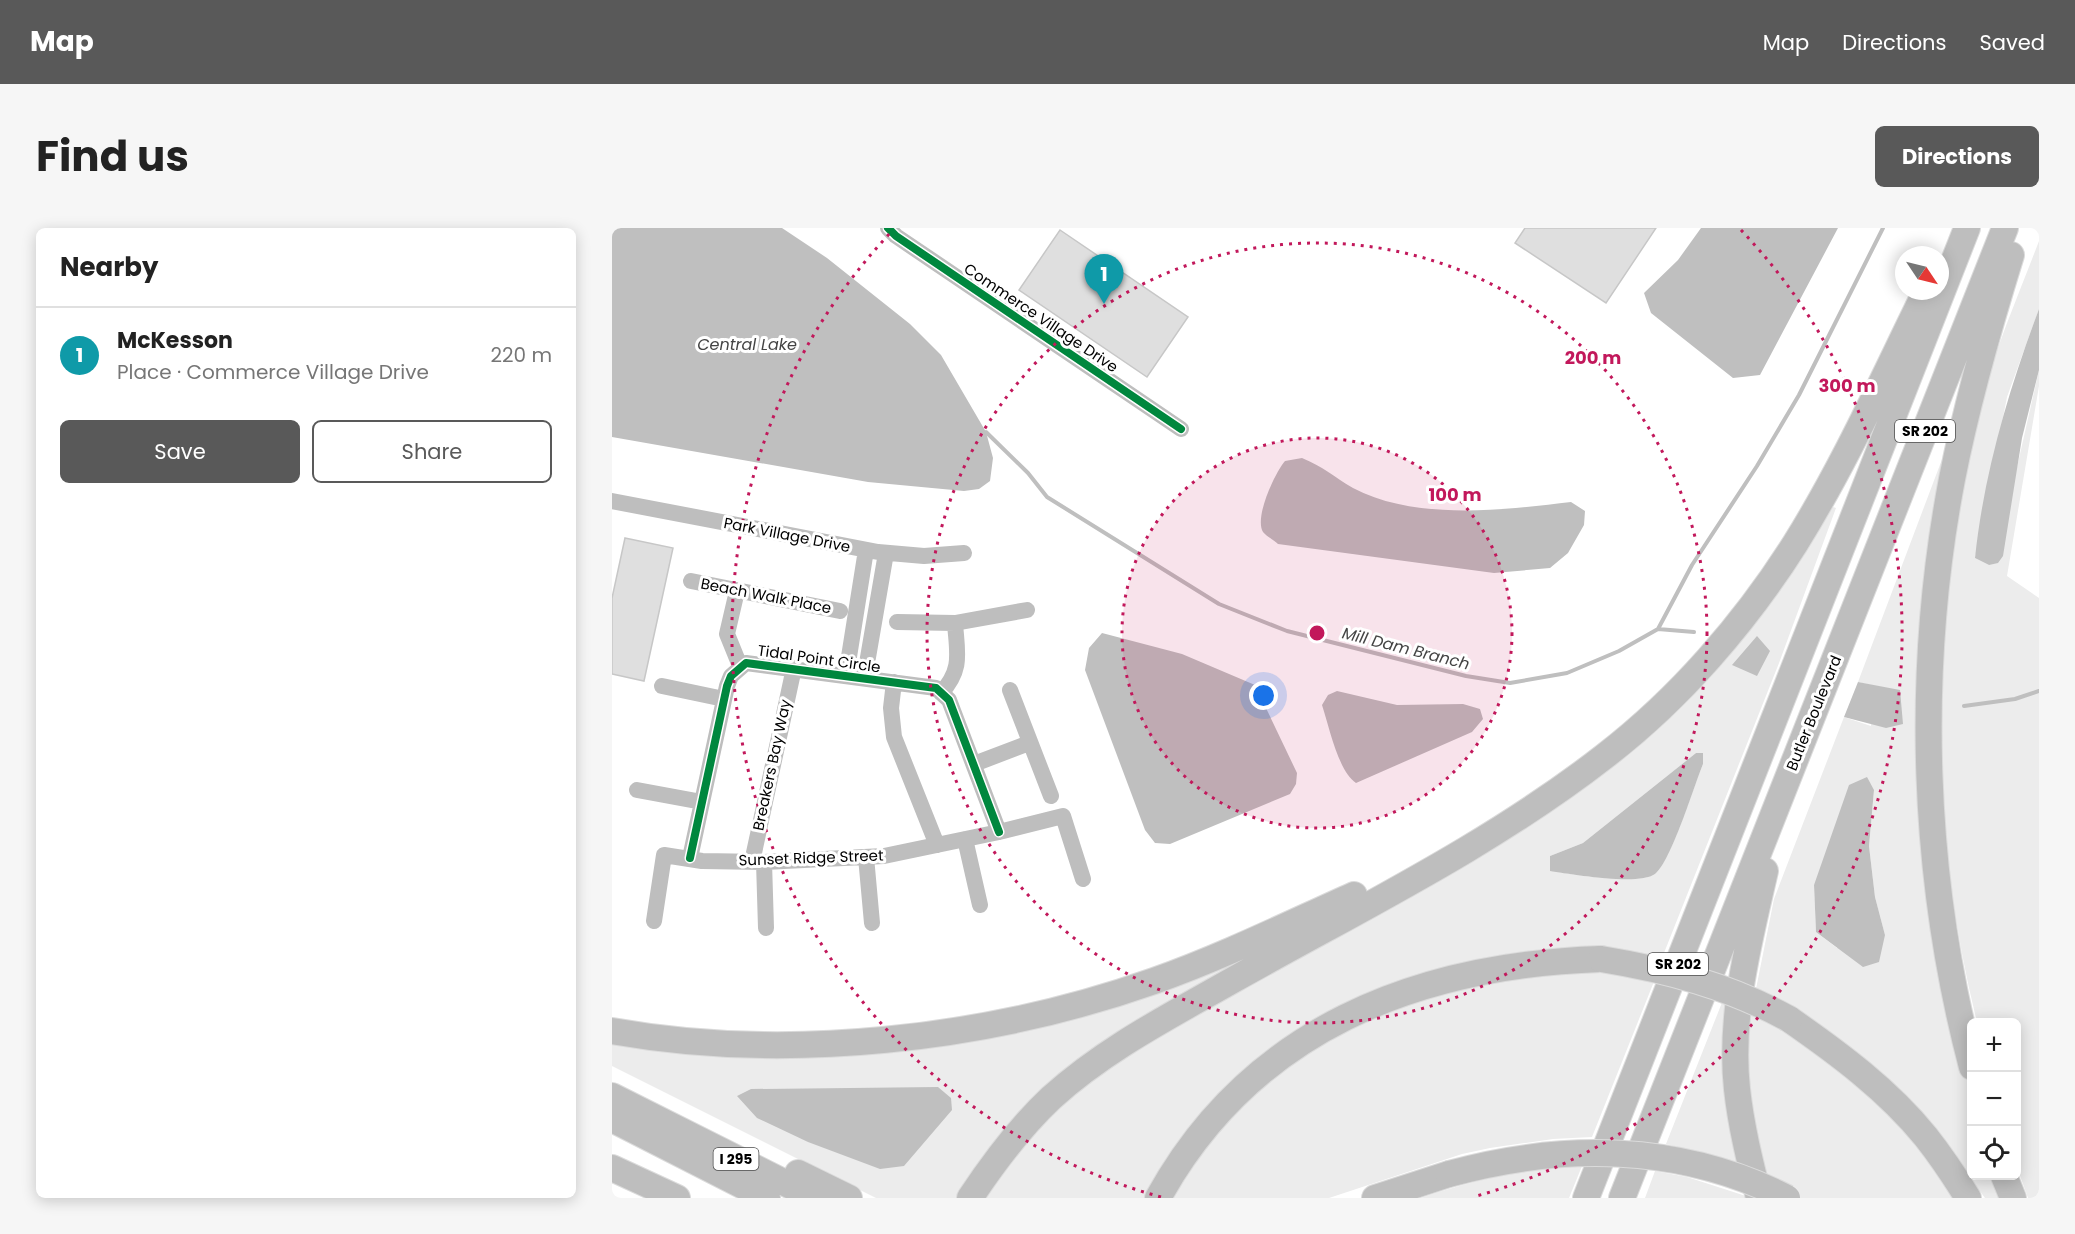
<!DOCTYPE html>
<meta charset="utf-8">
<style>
body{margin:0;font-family:Poppins,sans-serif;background:#f6f6f6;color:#222}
.controls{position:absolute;right:18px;bottom:18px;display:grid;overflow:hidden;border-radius:9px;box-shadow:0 3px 15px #0003}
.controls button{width:54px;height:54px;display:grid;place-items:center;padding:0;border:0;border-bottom:2px solid #e0e0e0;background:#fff;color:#222;font:30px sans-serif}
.compass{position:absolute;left:1283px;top:18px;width:54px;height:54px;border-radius:50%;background:#fff;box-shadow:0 3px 15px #0003;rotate:125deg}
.you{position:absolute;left:652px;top:468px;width:21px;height:21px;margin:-15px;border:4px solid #fff;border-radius:50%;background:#1a73e8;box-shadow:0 0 0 9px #1a73e833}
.badge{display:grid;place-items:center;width:39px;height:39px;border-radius:50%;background:#595959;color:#fff;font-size:20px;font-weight:700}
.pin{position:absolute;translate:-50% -50px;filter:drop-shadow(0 2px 3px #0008)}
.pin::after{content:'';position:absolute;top:32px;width:21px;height:18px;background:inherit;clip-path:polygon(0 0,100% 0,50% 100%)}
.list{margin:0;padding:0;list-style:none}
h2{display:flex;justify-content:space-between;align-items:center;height:78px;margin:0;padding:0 24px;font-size:26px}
h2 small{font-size:20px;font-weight:400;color:#767676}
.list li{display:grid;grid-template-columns:39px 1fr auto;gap:18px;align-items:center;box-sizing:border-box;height:96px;padding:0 24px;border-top:2px solid #e0e0e0}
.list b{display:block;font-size:22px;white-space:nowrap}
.list p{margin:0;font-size:20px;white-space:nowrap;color:#767676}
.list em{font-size:20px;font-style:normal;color:#767676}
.actions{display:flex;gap:12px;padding:18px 24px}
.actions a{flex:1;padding:14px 0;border:2px solid #595959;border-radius:9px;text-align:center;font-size:21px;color:#595959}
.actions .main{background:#595959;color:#fff}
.icon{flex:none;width:33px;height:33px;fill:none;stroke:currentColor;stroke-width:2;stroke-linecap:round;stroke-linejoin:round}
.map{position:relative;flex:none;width:1427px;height:970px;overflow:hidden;border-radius:9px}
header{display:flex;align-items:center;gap:36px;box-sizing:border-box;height:84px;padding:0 30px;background:#595959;color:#fff}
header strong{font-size:28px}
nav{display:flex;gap:33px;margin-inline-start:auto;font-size:21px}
.intro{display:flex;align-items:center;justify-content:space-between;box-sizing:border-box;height:144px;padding:0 36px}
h1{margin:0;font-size:42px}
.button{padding:15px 27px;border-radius:9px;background:#595959;color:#fff;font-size:21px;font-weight:700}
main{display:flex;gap:36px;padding:0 36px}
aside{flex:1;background:#fff;border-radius:9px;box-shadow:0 3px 15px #0003}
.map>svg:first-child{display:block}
.green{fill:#ececec;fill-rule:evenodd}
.water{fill:#bfbfbf}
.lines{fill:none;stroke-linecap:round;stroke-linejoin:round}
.stream{stroke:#bfbfbf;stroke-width:4}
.building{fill:#dfdfdf;stroke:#c7c7c7;stroke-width:1.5}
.highway-casing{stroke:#dbdbdb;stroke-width:28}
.minor{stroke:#bebebe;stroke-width:16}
.highway{stroke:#bebebe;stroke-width:26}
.highway-bridge-casing{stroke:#dbdbdb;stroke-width:28;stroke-linecap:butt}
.highway-bridge{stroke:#bebebe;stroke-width:26}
.cycleway-casing{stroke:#fff;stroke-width:11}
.cycleway{stroke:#00873e;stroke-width:8}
.ring{fill:none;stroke:#c2185b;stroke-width:3;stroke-dasharray:3 6}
.labels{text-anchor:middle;stroke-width:6;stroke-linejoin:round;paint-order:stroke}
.shield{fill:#fff;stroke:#4c4c4c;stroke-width:1.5}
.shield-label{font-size:14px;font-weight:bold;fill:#000}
.street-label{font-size:15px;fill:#000;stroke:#fff}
.water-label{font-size:16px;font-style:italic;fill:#444;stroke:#fff}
.centre{fill:#c2185b;stroke:#fff;stroke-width:3}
.ring-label{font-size:18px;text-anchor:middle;font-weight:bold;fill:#c2185b;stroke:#fff;stroke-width:6;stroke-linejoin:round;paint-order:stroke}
</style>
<header>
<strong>Map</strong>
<nav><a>Map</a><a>Directions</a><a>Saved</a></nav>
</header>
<div class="intro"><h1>Find us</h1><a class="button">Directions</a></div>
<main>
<aside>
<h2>Nearby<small></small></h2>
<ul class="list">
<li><span class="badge" style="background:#0f9aa8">1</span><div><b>McKesson</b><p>Place · Commerce Village Drive</p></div><em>220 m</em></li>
</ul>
<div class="actions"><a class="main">Save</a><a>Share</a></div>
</aside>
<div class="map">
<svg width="1427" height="970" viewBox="0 0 1427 970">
<rect width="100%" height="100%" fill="#fff"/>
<path class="green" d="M 1427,13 L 1427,81 L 1395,169 L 1363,330 L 1377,337 L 1401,257 L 1427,142 L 1427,158 L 1395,348 L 1427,370 L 1427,970 L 1416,970 L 1405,939 L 1404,794 L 1365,794 C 1315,594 1315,366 1371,166 C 1386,114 1408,63 1427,13 Z
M 1344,204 L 1314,435 L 1348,811 L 1359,854 L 1360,948 L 1385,948 L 1393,970 L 1373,970 L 1350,939 L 1198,790 L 1178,776 L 1144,761 L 1162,671 L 1232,489 L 1259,498 L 1259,457 L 1246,454 L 1329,234 ZM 1262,562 L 1257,618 L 1263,669 L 1273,707 L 1225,720 L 1204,704 L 1202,657 Z
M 1221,279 L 1224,280 L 1167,435 L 1050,730 C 956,702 808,735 723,781 L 537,970 L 372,970 L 399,929 L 455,870 L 529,817 L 880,613 L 1132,408 L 1183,340 ZM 1084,525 L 1091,525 L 1091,536 C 1082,557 1058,635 1043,646 C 1028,657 956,647 938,642 L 938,628 L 971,615 Z
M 664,713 L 496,812 L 349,970 L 264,970 L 0,838 L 0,808 L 278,815 ZM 162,861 L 231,862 L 126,868 Z
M 986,743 L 1043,751 L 980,909 L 941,911 L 878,920 L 850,926 L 717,970 L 561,970 L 597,915 L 642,866 L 675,838 L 769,783 L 871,753 Z
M 1111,772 L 1121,776 L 1128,935 L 1054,916 Z
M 1135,782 C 1196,809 1265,864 1306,917 C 1319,934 1330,952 1342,970 L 1155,970 L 1137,899 Z
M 970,938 L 957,970 L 809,970 C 862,952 914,940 970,938 Z
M 1043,943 L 1075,949 L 1140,970 L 1033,970 Z"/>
<path class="water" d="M 0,0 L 170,0 L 215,30 L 298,96 L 329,127 L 374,204 L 381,230 L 378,253 L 367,261 L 352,263 L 256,254 L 0,209 Z
M 1089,0 L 1226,0 L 1148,147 L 1121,150 L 1039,85 L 1032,65 L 1066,32 Z
M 1427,81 L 1427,142 L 1410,210 L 1391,328 L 1386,335 L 1377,337 L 1363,330 C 1372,244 1397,161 1427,81 Z
M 690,230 C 712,239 722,249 741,260 C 803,293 892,282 959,274 L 973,283 L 972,297 L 956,325 L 938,340 L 882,345 L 666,316 C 662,312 654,308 651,304 C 642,289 663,245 673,233 Z
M 490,405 L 570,426 L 643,457 L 685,545 L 684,556 L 678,566 L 558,616 L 543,615 L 533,602 L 473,442 L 477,420 Z
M 1145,408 L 1158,423 L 1145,448 L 1120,437 Z
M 1246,454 L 1288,462 L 1291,496 L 1274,500 L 1232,489 Z
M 725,463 L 785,477 L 851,476 L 868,481 L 871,491 L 860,504 L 744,555 C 726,543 717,498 710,477 L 716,467 Z
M 1084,525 L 1091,525 L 1091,536 C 1082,558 1059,634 1043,646 C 1027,658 958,646 938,643 L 938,628 L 971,615 Z
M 1255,549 L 1262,562 L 1257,618 L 1263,669 L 1273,707 L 1267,734 L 1251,739 L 1204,704 L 1202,657 L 1237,557 Z
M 326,859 L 339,870 L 340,882 L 292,938 L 268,941 L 196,914 L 145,890 L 125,868 L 139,861 Z"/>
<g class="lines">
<path class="stream" d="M 374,204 L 416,245 L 435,269 L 607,376 L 675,403 L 854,448 L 898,455 L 955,445 L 1007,423 L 1046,401 L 1082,404
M 1046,401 L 1080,337 L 1145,238 L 1187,167 L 1271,0
M 1352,478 L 1403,471 L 1427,463"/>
</g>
<path class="building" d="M 913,0 L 1044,0 L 994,75 L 903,15 Z
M 448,2 L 576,89 L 535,149 L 407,62 Z
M 13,310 L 61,320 L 32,453 L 0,446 L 0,370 Z"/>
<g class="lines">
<g class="highway-casing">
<path id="highway" d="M 1177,791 C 1226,825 1276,862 1314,909 C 1329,928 1343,949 1356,970
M 0,803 C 174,834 375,812 542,753 C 610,729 675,697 742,667
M 1360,839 C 1310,649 1303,444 1340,251 C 1355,175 1376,101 1399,27
M 0,868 L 203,970
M 0,891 L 155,970
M 0,940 L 65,970
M 186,945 L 237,970
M 1392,948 L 1401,970
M 358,970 C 382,934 407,900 439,870 C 493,821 558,788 621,752 C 747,681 879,617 993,528 C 1067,471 1133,395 1183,316 C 1233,236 1272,148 1314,63
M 546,970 C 639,801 805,737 989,731
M 763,970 L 837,946
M 974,970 L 1355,0
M 1010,970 L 1393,0
M 1147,970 C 1138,934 1129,898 1125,861 C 1117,788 1137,713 1153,643"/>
</g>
<path class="minor" d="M 276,0 L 284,8 L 569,201
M 0,273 L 266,324 L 312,328 L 352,325
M 79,353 L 228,383
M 125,363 L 115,406 L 128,438
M 285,394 L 343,395 L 415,382
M 241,449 L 254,441 L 274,325
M 241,449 L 236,435 L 254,322
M 282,454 L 279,480 L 282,509 L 325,617
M 50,458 L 112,471
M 398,462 L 439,568
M 329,465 C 351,441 345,425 343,395
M 362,536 L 417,515
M 25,562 L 90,574
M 353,611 L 368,677
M 254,629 L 260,695
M 78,630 L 115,458 L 119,448 L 134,435 L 324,460 L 337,472 L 387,604
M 140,634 L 182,440
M 152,634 L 154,700
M 42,693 L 52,627 L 90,633 L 152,634 L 272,628 L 387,604 L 451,588 L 471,651"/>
<use href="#highway" class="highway"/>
<g class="highway-bridge-casing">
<path id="highway-bridge" d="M 989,731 C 1056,742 1117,758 1177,791
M 837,946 C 950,915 1068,915 1175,970"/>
</g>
<use href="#highway-bridge" class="highway-bridge"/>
<g class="cycleway-casing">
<path id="cycleway" d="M 276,0 L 284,8 L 569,201
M 78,630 L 115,458 L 119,448 L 134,435 L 324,460 L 337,472 L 387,604"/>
</g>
<use href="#cycleway" class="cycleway"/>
</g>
<circle cx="705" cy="405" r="195" fill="#c2185b" fill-opacity=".12"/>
<g class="ring">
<circle cx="705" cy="405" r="195"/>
<circle cx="705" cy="405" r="390"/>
<path d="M549 969A585 585 0 0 1 281 2M1129 2A585 585 0 0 1 861 969"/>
</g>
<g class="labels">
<g class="shield">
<rect x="1283" y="192" width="60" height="22" rx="4.5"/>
<rect x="1036" y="725" width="60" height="22" rx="4.5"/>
<rect x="101.5" y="920" width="45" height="22" rx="4.5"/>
</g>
<g class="shield-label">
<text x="1313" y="208">SR 202</text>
<text x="1066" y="741">SR 202</text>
<text x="124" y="936">I 295</text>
</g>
<g class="street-label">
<text transform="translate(429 90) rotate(34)" y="5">Commerce Village Drive</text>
<text transform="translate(175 307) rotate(11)" y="5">Park Village Drive</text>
<text transform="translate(154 368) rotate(11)" y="5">Beach Walk Place</text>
<text transform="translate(207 431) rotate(8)" y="5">Tidal Point Circle</text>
<text transform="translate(1202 485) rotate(-68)" y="5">Butler Boulevard</text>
<text transform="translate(160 537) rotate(-78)" y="5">Breakers Bay Way</text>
<text transform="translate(199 630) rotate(-2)" y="5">Sunset Ridge Street</text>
</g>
<g class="water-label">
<text x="135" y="122">Central Lake</text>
<text transform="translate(794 420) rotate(14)" y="6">Mill Dam Branch</text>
</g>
</g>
<circle cx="705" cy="405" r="9" class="centre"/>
<g class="ring-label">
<text x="981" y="136">200 m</text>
<text x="1235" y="164">300 m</text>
<text x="843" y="273">100 m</text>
</g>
</svg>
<div class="controls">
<button>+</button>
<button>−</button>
<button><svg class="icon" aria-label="locate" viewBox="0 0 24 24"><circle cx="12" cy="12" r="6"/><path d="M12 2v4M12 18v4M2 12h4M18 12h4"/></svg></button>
</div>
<svg class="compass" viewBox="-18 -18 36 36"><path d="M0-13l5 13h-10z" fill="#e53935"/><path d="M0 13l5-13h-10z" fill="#767676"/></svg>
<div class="you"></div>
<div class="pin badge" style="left:492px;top:76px;background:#0f9aa8">1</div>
</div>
</main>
